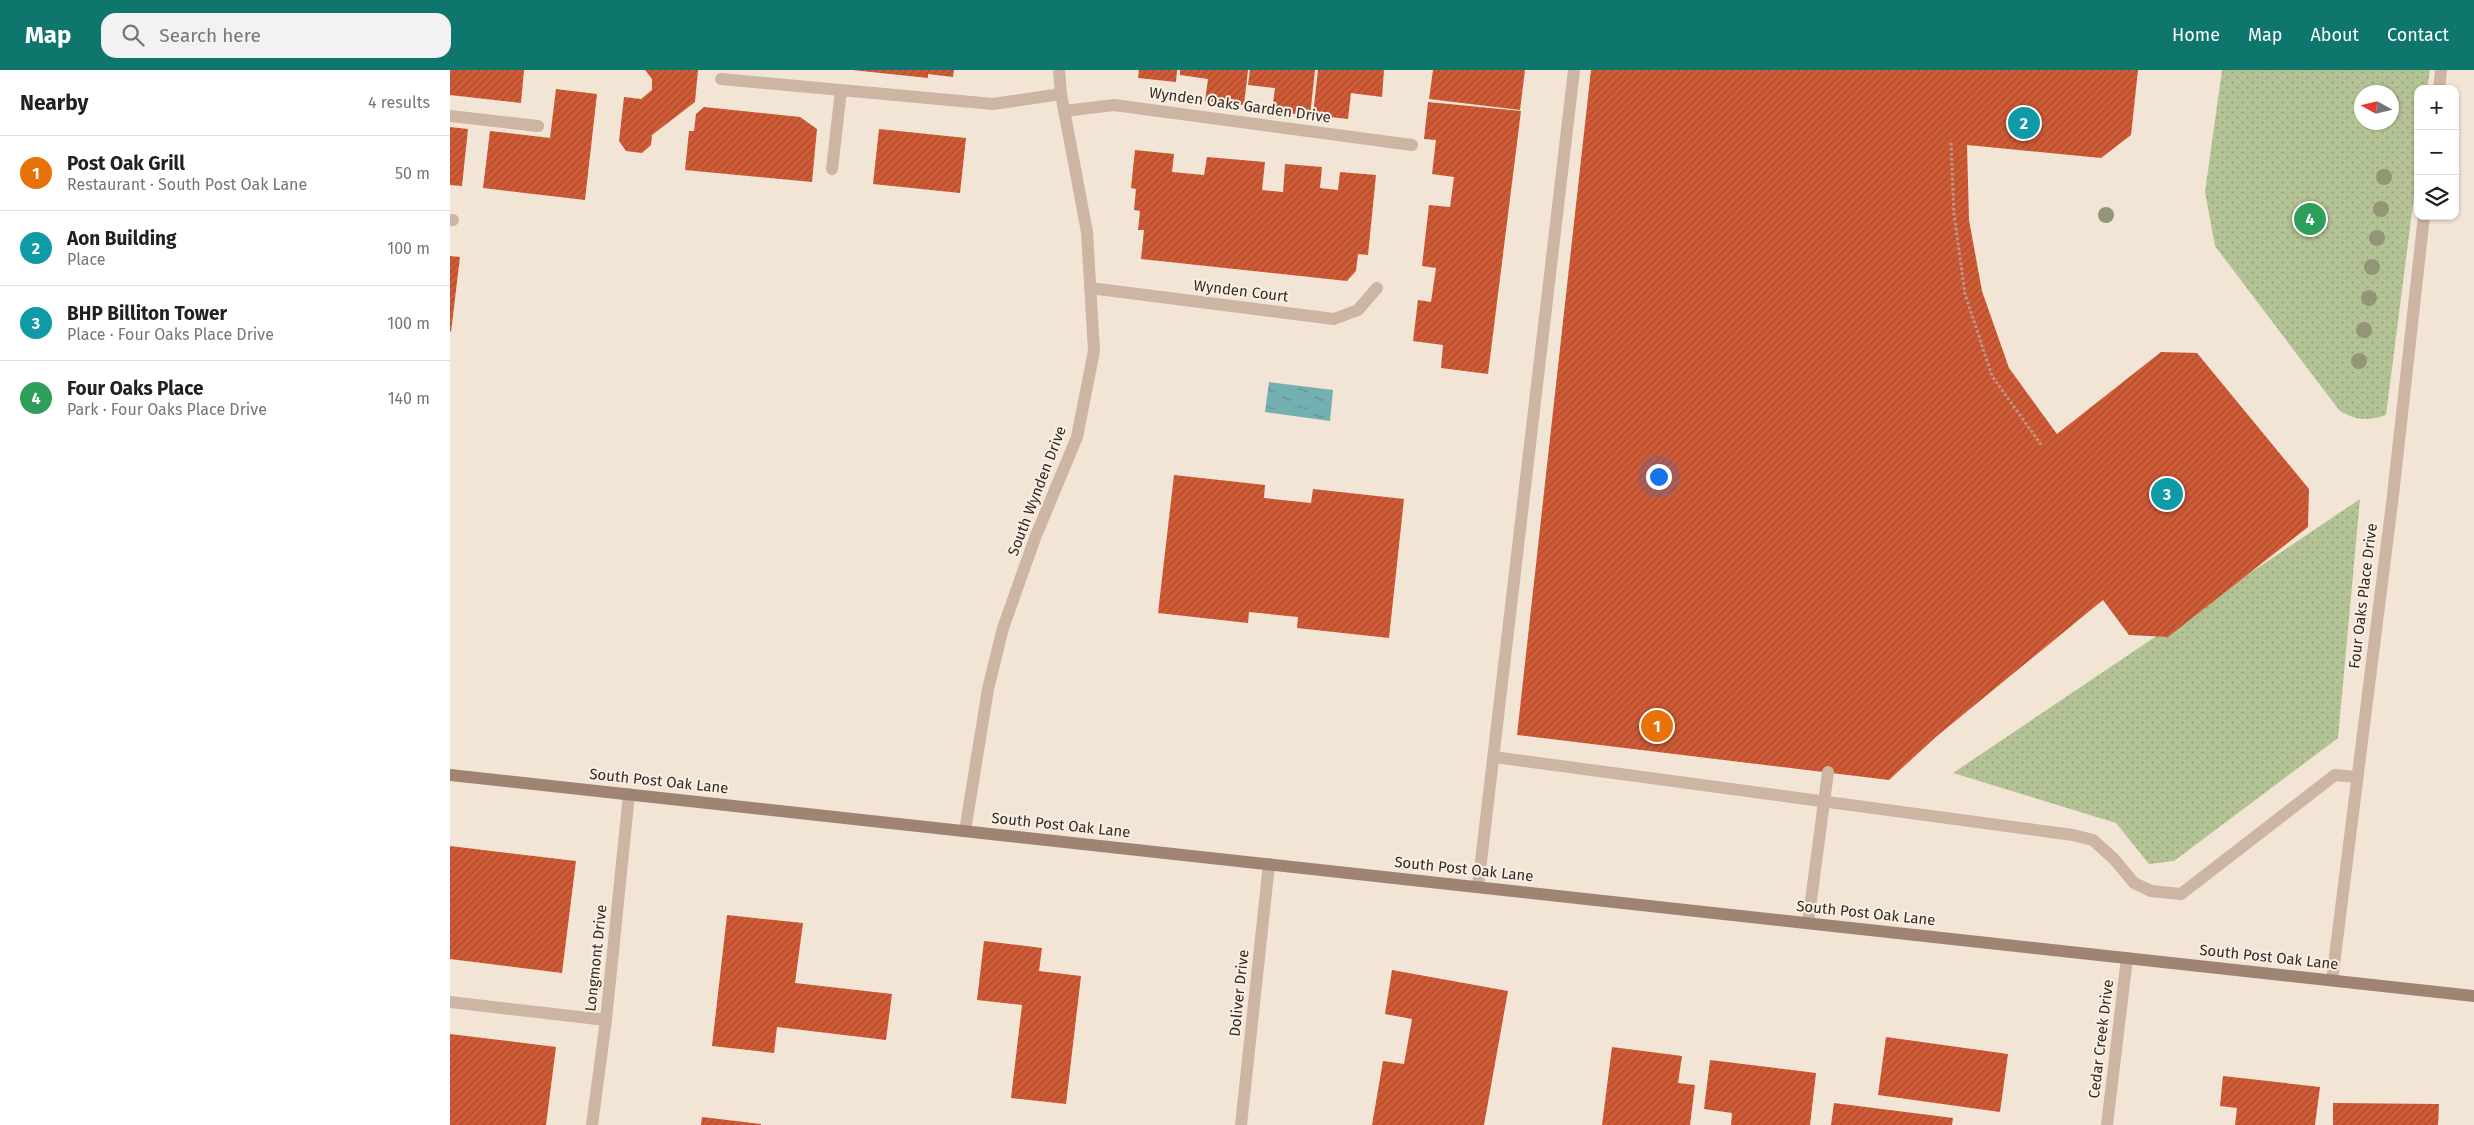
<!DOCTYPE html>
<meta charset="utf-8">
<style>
body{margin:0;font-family:"Fira Sans",sans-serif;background:#f2f2f2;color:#202124}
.controls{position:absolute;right:15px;top:15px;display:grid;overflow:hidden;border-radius:10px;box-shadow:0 1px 4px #0004}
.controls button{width:45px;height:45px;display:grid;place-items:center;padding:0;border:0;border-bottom:1px solid #e0e0e0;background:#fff;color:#202124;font:25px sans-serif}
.compass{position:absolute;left:1904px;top:15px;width:45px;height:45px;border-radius:50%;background:#fff;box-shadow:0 1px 4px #0004;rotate:278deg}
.you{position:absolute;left:1208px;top:406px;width:18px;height:18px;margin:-12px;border:4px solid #fff;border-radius:50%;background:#1a73e8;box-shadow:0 0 0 8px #1a73e833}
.badge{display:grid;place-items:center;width:32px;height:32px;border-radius:50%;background:#0f766e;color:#fff;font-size:16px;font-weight:700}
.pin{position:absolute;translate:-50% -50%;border:2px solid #fff;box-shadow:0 1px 5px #0006}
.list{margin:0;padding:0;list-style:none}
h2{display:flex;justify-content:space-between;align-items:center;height:65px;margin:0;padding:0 20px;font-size:21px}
h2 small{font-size:16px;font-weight:400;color:#757577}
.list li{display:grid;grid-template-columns:32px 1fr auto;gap:15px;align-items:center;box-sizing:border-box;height:75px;padding:0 20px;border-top:1px solid #e0e0e0}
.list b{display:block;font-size:19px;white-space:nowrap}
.list p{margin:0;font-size:16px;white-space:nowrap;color:#757577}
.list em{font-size:16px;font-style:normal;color:#757577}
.icon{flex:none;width:28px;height:28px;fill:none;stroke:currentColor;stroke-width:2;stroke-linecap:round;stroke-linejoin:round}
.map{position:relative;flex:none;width:2024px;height:1055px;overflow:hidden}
header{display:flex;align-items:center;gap:30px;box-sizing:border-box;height:70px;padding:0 25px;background:#0f766e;color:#fff}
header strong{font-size:24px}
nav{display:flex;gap:28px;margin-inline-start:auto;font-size:18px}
.search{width:350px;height:45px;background:#f2f2f2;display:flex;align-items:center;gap:12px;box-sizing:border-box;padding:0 18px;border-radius:15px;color:#757577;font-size:19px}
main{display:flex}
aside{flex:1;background:#fff}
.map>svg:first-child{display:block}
.grass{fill:url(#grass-dots);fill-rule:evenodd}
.water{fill:url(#water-ripples)}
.building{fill:url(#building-hatch)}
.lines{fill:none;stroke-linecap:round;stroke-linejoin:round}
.path{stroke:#b79e8c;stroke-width:3;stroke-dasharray:2.5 2.5;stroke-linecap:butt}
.lane{stroke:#ccb5a2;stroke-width:12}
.street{stroke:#ccb5a2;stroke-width:12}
.secondary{stroke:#9f8373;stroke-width:12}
.tree{fill:#939676}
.labels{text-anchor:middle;stroke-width:4;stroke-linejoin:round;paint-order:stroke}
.street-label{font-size:15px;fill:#352a25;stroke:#faefe3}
</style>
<header>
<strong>Map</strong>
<div class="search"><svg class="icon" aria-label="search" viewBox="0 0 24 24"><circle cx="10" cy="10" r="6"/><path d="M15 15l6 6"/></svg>Search here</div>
<nav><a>Home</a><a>Map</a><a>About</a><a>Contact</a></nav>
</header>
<main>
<aside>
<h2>Nearby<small>4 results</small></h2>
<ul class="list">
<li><span class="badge" style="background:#e8710a">1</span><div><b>Post Oak Grill</b><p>Restaurant · South Post Oak Lane</p></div><em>50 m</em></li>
<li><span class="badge" style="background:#0f9aa8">2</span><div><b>Aon Building</b><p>Place</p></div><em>100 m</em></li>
<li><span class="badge" style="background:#0f9aa8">3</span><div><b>BHP Billiton Tower</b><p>Place · Four Oaks Place Drive</p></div><em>100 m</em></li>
<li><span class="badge" style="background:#2e9e5b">4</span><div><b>Four Oaks Place</b><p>Park · Four Oaks Place Drive</p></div><em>140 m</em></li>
</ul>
</aside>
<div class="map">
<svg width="2024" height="1055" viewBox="0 0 2024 1055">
<defs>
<pattern id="grass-dots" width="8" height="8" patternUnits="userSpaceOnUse" patternTransform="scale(1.25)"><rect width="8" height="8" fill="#b4c395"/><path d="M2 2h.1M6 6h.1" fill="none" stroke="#939f79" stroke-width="1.8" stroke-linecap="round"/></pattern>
<pattern id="water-ripples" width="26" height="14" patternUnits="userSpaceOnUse" patternTransform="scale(1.25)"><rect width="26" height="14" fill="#73b0b2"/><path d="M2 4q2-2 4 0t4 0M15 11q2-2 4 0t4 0" fill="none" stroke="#5f8f91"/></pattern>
<pattern id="building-hatch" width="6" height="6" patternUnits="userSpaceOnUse" patternTransform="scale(1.25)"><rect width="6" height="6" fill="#d05b37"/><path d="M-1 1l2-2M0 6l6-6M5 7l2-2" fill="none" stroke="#aa4b2e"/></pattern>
</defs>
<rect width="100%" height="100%" fill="#f3e5d6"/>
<path class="grass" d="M 1772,0 L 1980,0 L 1977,19 L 1968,19 L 1968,95 L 1936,345 C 1918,351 1906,351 1889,340 L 1765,176 L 1755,122 ZM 1912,22 L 1942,22 L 1942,52 L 1912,52 Z
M 1910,429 L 1888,668 L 1724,791 L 1699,794 L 1666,753 L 1503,703 Z"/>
<path class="water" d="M 819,312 L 883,320 L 880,351 L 815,342 Z"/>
<path class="building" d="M 0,0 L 74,0 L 71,33 L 0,25 Z
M 195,0 L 248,0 L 245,32 L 202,65 L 201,75 L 192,83 L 176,81 L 169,71 L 174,27 L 191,29 L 202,20 L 202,9 Z
M 402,0 L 504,0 L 503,7 L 478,4 L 478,8 Z
M 689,0 L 727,0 L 726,12 L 688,8 Z
M 730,0 L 798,0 L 794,35 L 755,31 L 758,9 L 730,5 Z
M 800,0 L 865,0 L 860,46 L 822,41 L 825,18 L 798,15 Z
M 868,0 L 934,0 L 932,27 L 901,23 L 898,49 L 863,45 Z
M 983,0 L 1075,0 L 1070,40 L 979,29 Z
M 1141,0 L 1688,0 L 1681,65 L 1651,88 L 1517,75 L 1519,150 L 1532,221 L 1559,298 L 1607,364 L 1711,282 L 1747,283 L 1859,419 L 1858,457 L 1718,567 L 1679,565 L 1653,530 L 1487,666 L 1439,710 L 1067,665 Z
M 106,19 L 147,24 L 135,130 L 33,118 L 40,61 L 100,68 Z
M 978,32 L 1071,41 L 1038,304 L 991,298 L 993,275 L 963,271 L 968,230 L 981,232 L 986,198 L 972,196 L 979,135 L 1000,137 L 1004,107 L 982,104 L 986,70 L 974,69 Z
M 254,37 L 350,47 L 367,59 L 362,112 L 235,100 L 239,61 L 244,61 L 246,44 Z
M 0,57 L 18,59 L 12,116 L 0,115 Z
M 429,59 L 516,68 L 510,123 L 423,114 Z
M 685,80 L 724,84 L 722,102 L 754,105 L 757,87 L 815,92 L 812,120 L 833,122 L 835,94 L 872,97 L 870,118 L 888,120 L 890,102 L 926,105 L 918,185 L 908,184 L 906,201 L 897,211 L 691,189 L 694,160 L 688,160 L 690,141 L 684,140 L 686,119 L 681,118 Z
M 0,186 L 10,187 L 1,262 L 0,261 Z
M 724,405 L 815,415 L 814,428 L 861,433 L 863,419 L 954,429 L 939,568 L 847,558 L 848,547 L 799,542 L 798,553 L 708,543 Z
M 0,776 L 126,791 L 112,903 L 0,889 Z
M 277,845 L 353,853 L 345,913 L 442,924 L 436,970 L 327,957 L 324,983 L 262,976 Z
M 534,871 L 592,878 L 589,901 L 631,906 L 616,1034 L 561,1028 L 572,935 L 527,930 Z
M 942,900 L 1058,921 L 1034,1055 L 922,1055 L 933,991 L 954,994 L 962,949 L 935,944 Z
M 0,964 L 106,977 L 96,1055 L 0,1055 Z
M 1436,967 L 1558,984 L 1550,1042 L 1428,1025 Z
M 1162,977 L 1232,986 L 1228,1013 L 1245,1015 L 1240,1055 L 1152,1055 Z
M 1260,990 L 1366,1003 L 1360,1055 L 1281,1055 L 1282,1043 L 1254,1039 Z
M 1773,1006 L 1870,1017 L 1865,1055 L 1785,1055 L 1787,1038 L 1770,1036 Z
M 1384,1033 L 1503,1048 L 1502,1055 L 1381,1055 Z
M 1883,1033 L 1989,1034 L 1988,1055 L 1883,1055 Z
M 252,1047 L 311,1054 L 311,1055 L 251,1055 Z"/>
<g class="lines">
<path class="path" d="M 1501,73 L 1504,144 L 1515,224 L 1542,306 L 1592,376"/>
<path class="lane" d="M 271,9 L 543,34 L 611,24
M 614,41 L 664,35 L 962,75
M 0,46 L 88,56
M 382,99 L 391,20
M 640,218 L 884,249 L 908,240 L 927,218
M 1044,687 L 1623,765 L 1643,770 L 1664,789 L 1684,813 L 1701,821 L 1731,824 L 1885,705 L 1907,707
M 1028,817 L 1124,0
M 1358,853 L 1378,702
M 0,932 L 156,950"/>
<path class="street" d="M 1989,19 L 1991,0
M 0,150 L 3,150
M 515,761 L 538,619 L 553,558 L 585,468 L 627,367 L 644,281 L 637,162 L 611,24 L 609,0
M 1882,910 L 1943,425 L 1974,146
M 142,1055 L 156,950 L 179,724
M 791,1055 L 819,794
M 1657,1055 L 1677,888"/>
<path class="secondary" d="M 0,705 L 2024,926"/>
</g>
<g class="tree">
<circle cx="1934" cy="107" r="8"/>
<circle cx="1931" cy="139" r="8"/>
<circle cx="1656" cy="145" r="8"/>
<circle cx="1927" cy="168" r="8"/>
<circle cx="1922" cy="197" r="8"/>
<circle cx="1919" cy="228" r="8"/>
<circle cx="1914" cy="260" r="8"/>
<circle cx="1909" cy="291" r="8"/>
</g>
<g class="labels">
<g class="street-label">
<text transform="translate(790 35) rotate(8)" y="5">Wynden Oaks Garden Drive</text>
<text transform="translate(791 221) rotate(7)" y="5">Wynden Court</text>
<text transform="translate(587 421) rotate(-69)" y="5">South Wynden Drive</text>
<text transform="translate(1913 526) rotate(-83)" y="5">Four Oaks Place Drive</text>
<text transform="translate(209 711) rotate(6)" y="5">South Post Oak Lane</text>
<text transform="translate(611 755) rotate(6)" y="5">South Post Oak Lane</text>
<text transform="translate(1014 799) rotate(6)" y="5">South Post Oak Lane</text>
<text transform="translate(1416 843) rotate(6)" y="5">South Post Oak Lane</text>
<text transform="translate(1819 887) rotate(6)" y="5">South Post Oak Lane</text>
<text transform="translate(146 888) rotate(-84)" y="5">Longmont Drive</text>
<text transform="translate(789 923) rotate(-84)" y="5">Doliver Drive</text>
<text transform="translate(1651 969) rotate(-83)" y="5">Cedar Creek Drive</text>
</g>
</g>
</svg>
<div class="controls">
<button>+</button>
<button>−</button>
<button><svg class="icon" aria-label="layers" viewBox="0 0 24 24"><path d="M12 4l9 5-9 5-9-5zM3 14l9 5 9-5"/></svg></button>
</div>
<svg class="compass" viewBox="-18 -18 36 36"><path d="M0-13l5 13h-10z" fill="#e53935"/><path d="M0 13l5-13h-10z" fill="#757577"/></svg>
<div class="you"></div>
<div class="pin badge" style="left:1207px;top:656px;background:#e8710a">1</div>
<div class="pin badge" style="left:1574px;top:53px;background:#0f9aa8">2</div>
<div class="pin badge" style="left:1717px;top:424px;background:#0f9aa8">3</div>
<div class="pin badge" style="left:1860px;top:149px;background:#2e9e5b">4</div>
</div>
</main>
